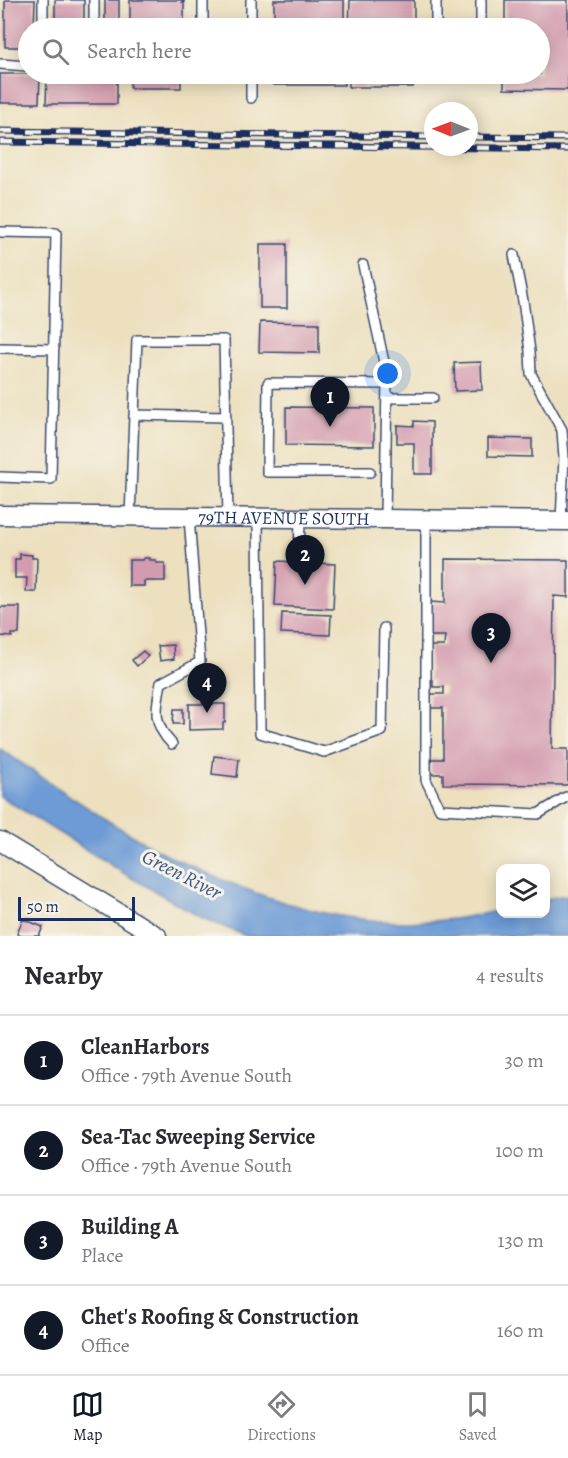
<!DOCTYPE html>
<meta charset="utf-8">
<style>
body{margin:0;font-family:Alegreya,serif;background:#f7f7f7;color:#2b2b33}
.controls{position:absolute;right:18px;bottom:18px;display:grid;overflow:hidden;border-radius:12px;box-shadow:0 3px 15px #0003}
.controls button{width:54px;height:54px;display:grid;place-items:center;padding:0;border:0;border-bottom:2px solid #e1e1e2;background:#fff;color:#2b2b33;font:30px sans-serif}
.compass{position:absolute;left:424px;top:102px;width:54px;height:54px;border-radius:50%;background:#fff;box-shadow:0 3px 15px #0003;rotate:271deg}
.scale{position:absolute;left:18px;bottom:15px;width:117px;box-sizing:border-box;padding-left:6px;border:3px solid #1b2f5e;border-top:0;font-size:16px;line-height:21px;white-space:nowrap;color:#1b2f5e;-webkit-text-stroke:4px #f7f3e8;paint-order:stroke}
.you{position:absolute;left:388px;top:374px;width:21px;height:21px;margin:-15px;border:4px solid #fff;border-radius:50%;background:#1a73e8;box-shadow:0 0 0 9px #1a73e833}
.badge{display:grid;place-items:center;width:39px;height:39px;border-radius:50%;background:#111827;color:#fff;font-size:20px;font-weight:700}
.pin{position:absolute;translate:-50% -50px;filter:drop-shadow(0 2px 3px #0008)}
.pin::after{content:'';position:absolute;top:32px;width:21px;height:18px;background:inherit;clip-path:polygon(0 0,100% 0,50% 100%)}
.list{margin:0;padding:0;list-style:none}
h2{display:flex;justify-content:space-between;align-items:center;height:78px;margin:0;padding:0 24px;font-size:26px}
h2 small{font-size:20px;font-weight:400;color:#7c7c81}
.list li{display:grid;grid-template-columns:39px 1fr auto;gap:18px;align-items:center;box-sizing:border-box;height:90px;padding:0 24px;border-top:2px solid #e1e1e2}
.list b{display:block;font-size:22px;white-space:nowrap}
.list p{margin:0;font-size:20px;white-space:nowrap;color:#7c7c81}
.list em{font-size:20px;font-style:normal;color:#7c7c81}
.icon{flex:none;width:33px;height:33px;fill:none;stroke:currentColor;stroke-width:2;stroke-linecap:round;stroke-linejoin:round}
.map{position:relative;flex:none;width:568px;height:936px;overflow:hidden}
.search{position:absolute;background:#fff;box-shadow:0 3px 15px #0003;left:18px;right:18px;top:18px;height:66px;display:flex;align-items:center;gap:15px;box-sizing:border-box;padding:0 21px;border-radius:33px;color:#7c7c81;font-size:22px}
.sheet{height:438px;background:#fff}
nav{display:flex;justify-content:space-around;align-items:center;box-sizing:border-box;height:84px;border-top:2px solid #e1e1e2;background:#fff;font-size:16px;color:#7c7c81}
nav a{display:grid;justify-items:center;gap:3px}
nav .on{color:#111827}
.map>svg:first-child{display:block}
.water{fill:#6d9bd5;stroke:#44659a;stroke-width:1.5}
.building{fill:#d39baf}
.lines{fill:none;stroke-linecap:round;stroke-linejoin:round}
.service-casing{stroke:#3a4a6d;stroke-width:12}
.minor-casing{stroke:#3a4a6d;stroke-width:21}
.service{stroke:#fff;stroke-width:9}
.minor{stroke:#fff;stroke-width:18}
.rail-casing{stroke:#1b2f5e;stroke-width:7}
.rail{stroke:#f7f3e8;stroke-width:4.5;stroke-dasharray:14;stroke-linecap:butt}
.labels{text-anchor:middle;stroke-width:6;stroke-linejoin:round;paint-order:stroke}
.street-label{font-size:18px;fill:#1b2f5e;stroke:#f7f3e8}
.water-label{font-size:20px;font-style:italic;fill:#385588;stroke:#f7f3e8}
</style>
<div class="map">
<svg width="568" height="936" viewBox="0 0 568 936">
<rect width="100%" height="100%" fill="#f7f3e8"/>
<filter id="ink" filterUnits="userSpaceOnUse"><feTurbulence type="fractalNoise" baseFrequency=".0167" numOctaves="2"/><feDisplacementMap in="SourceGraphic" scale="12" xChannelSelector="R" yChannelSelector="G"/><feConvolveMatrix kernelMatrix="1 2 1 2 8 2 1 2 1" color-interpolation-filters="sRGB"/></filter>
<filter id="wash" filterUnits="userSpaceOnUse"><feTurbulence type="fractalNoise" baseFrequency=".008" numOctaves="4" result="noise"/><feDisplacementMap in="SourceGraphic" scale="24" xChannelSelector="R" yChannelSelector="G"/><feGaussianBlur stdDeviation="1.35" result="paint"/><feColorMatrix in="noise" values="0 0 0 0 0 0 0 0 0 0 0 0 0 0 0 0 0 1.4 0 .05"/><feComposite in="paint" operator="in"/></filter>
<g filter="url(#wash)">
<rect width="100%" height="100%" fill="#ece0bf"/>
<path class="water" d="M 0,749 C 43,777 85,808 130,834 C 157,851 186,865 216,877 C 308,917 401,936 500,910 L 500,914 L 546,914 L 546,899 L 568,895 L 568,936 L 246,936 L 200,917 L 125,874 L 0,796 Z"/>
<g id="blocks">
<path class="building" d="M 5,0 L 35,0 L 34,28 L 28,28 L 28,47 L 5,47 Z
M 55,0 L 84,0 L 84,28 L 55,28 Z
M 105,0 L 119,0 L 119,28 L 105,28 Z
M 130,0 L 182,0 L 182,2 L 184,1 L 184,28 L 130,28 Z
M 274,0 L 344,0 L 344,28 L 274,28 Z
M 350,0 L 414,0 L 414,28 L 349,28 Z
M 505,0 L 568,0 L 568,90 L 504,89 L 504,74 L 540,74 L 540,28 L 505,28 Z
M 0,74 L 40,74 L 39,103 L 0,103 Z
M 130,74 L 184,74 L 184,78 L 181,78 L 181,88 L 130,88 Z
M 274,74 L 344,74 L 344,85 L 274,85 Z
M 349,74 L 413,74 L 413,87 L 349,87 Z
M 47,75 L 117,75 L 117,104 L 46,104 Z
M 260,244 L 287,244 L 287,308 L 260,308 Z
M 260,322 L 319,323 L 319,353 L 259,352 Z
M 481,362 L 482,390 L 455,391 L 454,363 Z
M 286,407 L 374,408 L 374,446 L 286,445 Z
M 414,421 L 432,422 L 432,474 L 414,474 L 414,443 L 397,443 L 397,425 L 414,426 Z
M 488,438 L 532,439 L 532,457 L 488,456 Z
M 20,554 L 32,555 L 32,558 L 37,558 L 36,592 L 26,592 L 27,578 L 15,578 L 15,559 L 20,559 Z
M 144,558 L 149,558 L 149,560 L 156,560 L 156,563 L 165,563 L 165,581 L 144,581 L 144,586 L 129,586 L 129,560 L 143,560 Z
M 445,559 L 568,560 L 568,597 L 554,596 L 552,749 L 568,749 L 568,785 L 443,784 L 443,774 L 431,774 L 431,759 L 443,759 L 443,708 L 429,708 L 429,694 L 444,694 L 444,687 L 433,687 L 433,680 L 429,680 L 430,646 L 444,646 L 445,636 L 430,636 L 430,602 L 445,603 Z
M 277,561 L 335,564 L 333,609 L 275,606 Z
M 0,607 L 20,607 L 19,634 L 12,634 L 12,637 L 0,636 Z
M 282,613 L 331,615 L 330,635 L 281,633 Z
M 173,645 L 174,659 L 160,661 L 158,646 Z
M 143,651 L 148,656 L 137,666 L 132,660 Z
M 189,704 L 225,704 L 225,722 L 223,723 L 223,729 L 189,730 Z
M 174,709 L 183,709 L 183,724 L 173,724 Z
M 214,756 L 239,759 L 237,777 L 212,774 Z
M 23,919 L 43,927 L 39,936 L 21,936 L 17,934 Z"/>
</g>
</g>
<g filter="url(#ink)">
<use href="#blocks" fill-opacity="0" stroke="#3a4a6d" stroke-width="1.5"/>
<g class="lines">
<g class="service-casing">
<path id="service" d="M 43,0 L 43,28
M 94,28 L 94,0
M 203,28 L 203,0
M 251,28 L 251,0
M 436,28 L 436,0
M 481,28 L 481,0
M 0,64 L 28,66
M 251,74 L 251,98
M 0,232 L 56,233 L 51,479 L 0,477
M 514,255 L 523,301 L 530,351 L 531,374 L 562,430 L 564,458 L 561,521
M 363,265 L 387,376 L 385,519
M 0,348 L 54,349
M 387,398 L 433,398
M 134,415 L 226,417
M 370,472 L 267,472 L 268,383 L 387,384
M 130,517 L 137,340 L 224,340 L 228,518
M 258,518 L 260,733 L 324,752 L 382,731 L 384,628
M 426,519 L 426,780 L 440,809 L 538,814 L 566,797 L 568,797
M 299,559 L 300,518
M 172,744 C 152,724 156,708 161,683 L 200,662 L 189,517"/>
</g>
<g class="minor-casing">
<g id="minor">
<path id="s1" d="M 0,515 L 568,521"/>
<path d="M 0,841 L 157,936"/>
</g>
</g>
<use href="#service" class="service"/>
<use href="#minor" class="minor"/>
<g class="rail-casing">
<path id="rail" d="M 0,131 L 433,137
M 469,137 L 568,138
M 0,142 L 568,149"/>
</g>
<use href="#rail" class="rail"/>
</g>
</g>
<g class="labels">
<g class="street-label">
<text dy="6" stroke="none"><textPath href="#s1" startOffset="284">79TH AVENUE SOUTH</textPath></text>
</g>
<g class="water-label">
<text transform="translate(182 874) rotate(27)" y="7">Green River</text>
</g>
</g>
</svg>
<div class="controls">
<button><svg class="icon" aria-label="layers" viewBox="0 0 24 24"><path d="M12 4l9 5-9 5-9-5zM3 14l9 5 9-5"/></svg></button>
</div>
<svg class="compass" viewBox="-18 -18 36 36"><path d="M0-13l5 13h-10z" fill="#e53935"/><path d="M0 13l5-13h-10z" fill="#7c7c81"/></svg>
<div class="scale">50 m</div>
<div class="you"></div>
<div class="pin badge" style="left:330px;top:427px">1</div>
<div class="pin badge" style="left:305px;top:585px">2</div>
<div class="pin badge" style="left:491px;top:663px">3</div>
<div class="pin badge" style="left:207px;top:713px">4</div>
<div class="search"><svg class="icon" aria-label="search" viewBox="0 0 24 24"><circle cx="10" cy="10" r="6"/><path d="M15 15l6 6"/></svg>Search here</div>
</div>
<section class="sheet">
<h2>Nearby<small>4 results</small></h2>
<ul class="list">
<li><span class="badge">1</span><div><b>CleanHarbors</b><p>Office · 79th Avenue South</p></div><em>30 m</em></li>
<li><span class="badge">2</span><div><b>Sea-Tac Sweeping Service</b><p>Office · 79th Avenue South</p></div><em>100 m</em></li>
<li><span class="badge">3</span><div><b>Building A</b><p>Place</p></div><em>130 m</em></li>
<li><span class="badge">4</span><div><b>Chet's Roofing &amp; Construction</b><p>Office</p></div><em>160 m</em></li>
</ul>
</section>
<nav>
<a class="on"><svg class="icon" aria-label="map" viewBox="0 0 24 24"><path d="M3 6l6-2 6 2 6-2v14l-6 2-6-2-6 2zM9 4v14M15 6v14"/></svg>Map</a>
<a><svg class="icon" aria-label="directions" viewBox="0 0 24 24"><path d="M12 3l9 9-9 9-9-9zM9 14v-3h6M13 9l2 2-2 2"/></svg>Directions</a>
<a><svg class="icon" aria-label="saved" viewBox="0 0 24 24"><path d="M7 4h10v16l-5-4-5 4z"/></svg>Saved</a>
</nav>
